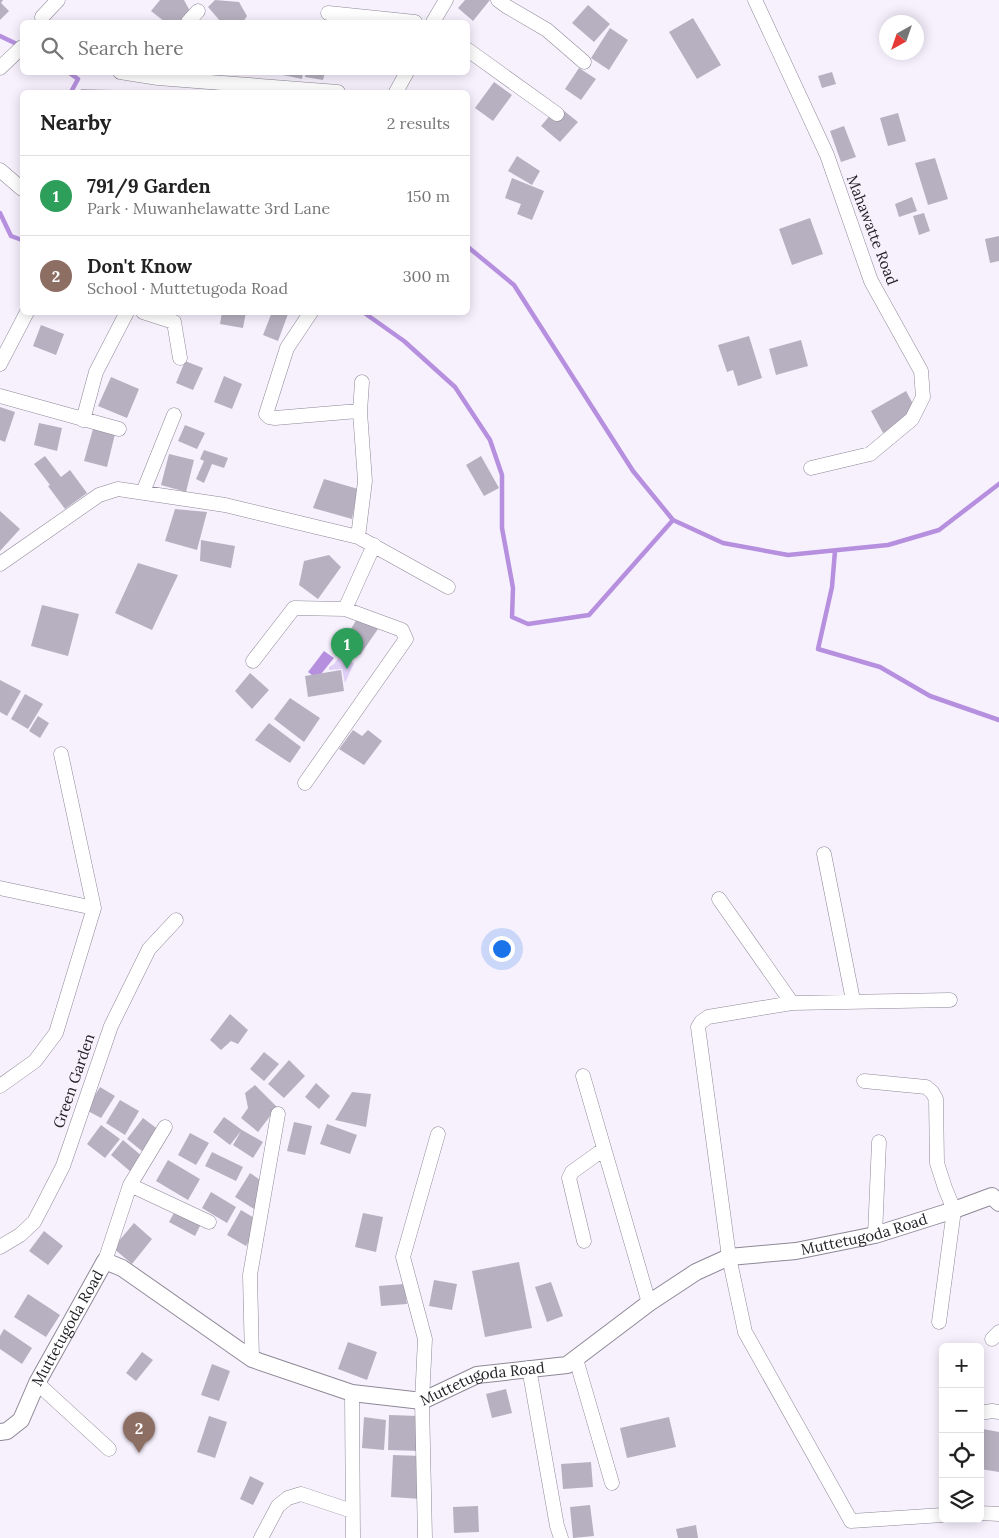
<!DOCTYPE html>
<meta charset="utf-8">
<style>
body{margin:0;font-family:Lora,serif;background:#f6f6f6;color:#222}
.controls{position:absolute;right:15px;bottom:15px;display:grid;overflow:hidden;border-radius:8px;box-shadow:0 2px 12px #0003}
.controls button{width:45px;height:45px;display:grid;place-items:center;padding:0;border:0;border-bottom:1px solid #e0e0e0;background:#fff;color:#222;font:25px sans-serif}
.compass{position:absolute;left:879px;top:15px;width:45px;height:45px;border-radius:50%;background:#fff;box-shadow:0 2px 12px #0003;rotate:220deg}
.you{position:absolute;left:501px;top:948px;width:18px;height:18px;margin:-12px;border:4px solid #fff;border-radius:50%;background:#1a73e8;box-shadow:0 0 0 8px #1a73e833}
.badge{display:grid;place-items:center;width:32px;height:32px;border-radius:50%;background:#b45309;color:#fff;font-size:16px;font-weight:700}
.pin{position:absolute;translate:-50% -41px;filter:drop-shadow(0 1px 2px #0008)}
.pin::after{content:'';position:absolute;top:26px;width:18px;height:15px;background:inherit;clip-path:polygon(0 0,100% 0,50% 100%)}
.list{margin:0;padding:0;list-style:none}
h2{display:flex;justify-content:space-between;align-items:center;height:65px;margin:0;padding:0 20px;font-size:21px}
h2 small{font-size:16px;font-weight:400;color:#767676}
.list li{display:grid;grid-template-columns:32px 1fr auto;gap:15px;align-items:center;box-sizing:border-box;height:80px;padding:0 20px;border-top:1px solid #e0e0e0}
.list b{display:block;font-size:19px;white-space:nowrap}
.list p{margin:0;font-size:16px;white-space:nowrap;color:#767676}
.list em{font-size:16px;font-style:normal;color:#767676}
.icon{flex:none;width:28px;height:28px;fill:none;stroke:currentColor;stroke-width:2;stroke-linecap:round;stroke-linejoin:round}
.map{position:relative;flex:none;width:999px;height:1538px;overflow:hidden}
.search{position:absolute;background:#fff;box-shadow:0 2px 12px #0003;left:20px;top:20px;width:450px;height:55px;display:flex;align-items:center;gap:12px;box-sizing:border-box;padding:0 18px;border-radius:8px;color:#767676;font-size:19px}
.panel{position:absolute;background:#fff;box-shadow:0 2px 12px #0003;left:20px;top:90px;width:450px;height:225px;border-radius:8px}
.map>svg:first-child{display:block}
.garden{fill:#e0cff6}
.water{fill:#b690df}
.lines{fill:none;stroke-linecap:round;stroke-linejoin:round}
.stream{stroke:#b690df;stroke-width:4.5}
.building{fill:#b7b0c0}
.minor-casing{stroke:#8e8897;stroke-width:15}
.tertiary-casing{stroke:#8e8897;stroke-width:18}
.minor{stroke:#fff;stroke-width:14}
.tertiary{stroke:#fff;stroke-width:16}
.labels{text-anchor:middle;stroke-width:4.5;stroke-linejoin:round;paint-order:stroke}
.street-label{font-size:15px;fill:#242127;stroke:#f7f1fe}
</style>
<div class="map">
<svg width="999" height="1538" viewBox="0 0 999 1538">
<rect width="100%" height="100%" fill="#f7f1fe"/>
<path class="garden" d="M 339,657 L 354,663 L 345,683 L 342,669 L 329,670 L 329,667 L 334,664 Z"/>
<path class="water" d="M 324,651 L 334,658 L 317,679 L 308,672 Z"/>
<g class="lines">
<path class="stream" d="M 0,36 L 19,45
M 68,72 L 78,79 L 71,92
M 0,213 L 11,236 L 22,240
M 468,247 L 514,285 L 633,471 L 673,520 L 723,543 L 788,555 L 888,545 L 939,530 L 999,484
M 363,312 L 404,341 L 455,387 L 490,440 L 502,475 L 502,528 L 513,588 L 512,617 L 528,624 L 589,615 L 673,520
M 835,551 L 832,587 L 818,649 L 880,667 L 930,696 L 999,720"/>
</g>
<path class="building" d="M 0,0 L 3,0 L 1,3 L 9,11 L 0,20 Z
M 160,0 L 184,0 L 190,11 L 179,22 L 165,22 L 151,11 Z
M 215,0 L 239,2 L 247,16 L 243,22 L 221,22 L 208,7 Z
M 465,0 L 490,0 L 473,21 L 458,8 Z
M 588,5 L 610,24 L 594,42 L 572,23 Z
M 693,18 L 721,65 L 697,79 L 669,32 Z
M 610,28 L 628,40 L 609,70 L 591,58 Z
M 579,68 L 596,79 L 581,100 L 565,89 Z
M 284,72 L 303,72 L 302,79 L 283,75 Z
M 306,72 L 325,72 L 323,80 L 305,77 Z
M 832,72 L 836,84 L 822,88 L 818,76 Z
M 494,82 L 512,95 L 493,121 L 475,108 Z
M 81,89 L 114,90 L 114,92 L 80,92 Z
M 558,106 L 578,122 L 560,142 L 541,126 Z
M 898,113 L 906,141 L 888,146 L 880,118 Z
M 844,126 L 856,157 L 841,162 L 830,131 Z
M 517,156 L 540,171 L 532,185 L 508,171 Z
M 935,158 L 948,199 L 928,205 L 915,163 Z
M 512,178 L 544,191 L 532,220 L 517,214 L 521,204 L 505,198 Z
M 912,197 L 917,211 L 899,217 L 895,204 Z
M 924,213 L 930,231 L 919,235 L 913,216 Z
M 810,218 L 823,254 L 792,265 L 779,229 Z
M 999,236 L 999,261 L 990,263 L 985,239 Z
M 222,312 L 246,312 L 243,328 L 220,324 Z
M 272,312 L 283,312 L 288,314 L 278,341 L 263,335 Z
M 41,325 L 64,334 L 56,355 L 33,346 Z
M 749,336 L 762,378 L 738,386 L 733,370 L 727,372 L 718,345 Z
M 801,340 L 808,366 L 776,375 L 769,349 Z
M 185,361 L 203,368 L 193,390 L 176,383 Z
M 224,376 L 242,384 L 232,409 L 214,402 Z
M 111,377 L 139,389 L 127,418 L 98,406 Z
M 906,391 L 918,413 L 883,433 L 871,411 Z
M 0,407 L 15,412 L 5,442 L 0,440 Z
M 39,423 L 62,428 L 57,451 L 34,445 Z
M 185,425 L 205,433 L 197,449 L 178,441 Z
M 93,429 L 115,434 L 107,467 L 84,461 Z
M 204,450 L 228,458 L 224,468 L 212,464 L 204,483 L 196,479 L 204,461 L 200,459 Z
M 169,454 L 194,460 L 186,492 L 161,485 Z
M 45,456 L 61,477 L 70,470 L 87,493 L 65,509 L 48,486 L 50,485 L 34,464 Z
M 481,456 L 499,488 L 484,496 L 466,465 Z
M 324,479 L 358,489 L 352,519 L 313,508 Z
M 175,509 L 207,512 L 197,550 L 165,541 Z
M 0,511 L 20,529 L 0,551 Z
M 201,540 L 235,546 L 231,568 L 200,561 Z
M 329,555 L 341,567 L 318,599 L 299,585 L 304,561 Z
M 138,563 L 178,575 L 152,630 L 115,613 Z
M 42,605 L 79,614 L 68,656 L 31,646 Z
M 357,619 L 378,629 L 360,655 L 341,645 Z
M 341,670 L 344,691 L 308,697 L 305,676 Z
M 250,673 L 269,690 L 252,709 L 235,691 Z
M 0,680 L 21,691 L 7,716 L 0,712 Z
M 25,694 L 43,704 L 28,729 L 11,719 Z
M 290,698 L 320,718 L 304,742 L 274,719 Z
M 38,716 L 49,723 L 40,738 L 29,731 Z
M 269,723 L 301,747 L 290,763 L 255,740 Z
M 353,730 L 362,736 L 368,730 L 382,741 L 364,765 L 339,749 Z
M 230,1014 L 248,1030 L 238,1044 L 231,1041 L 221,1050 L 210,1040 Z
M 264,1052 L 279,1064 L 264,1081 L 250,1069 Z
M 289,1060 L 305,1076 L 284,1098 L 268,1084 Z
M 316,1083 L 330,1096 L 319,1109 L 305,1097 Z
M 255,1085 L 277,1107 L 258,1132 L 241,1118 L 248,1108 L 245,1093 Z
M 100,1087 L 115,1096 L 101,1118 L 86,1110 Z
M 352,1092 L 371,1094 L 366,1127 L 335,1120 Z
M 120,1100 L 139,1111 L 125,1135 L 106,1123 Z
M 224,1117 L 242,1130 L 263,1142 L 253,1158 L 233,1145 L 241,1131 L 230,1145 L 213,1132 Z
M 143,1118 L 159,1130 L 142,1151 L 127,1139 Z
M 294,1122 L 312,1126 L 305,1155 L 287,1151 Z
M 327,1124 L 357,1135 L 350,1154 L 320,1144 Z
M 101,1125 L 120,1139 L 105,1158 L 87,1144 Z
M 190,1133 L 209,1143 L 196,1165 L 178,1155 Z
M 123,1140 L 143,1157 L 131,1172 L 111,1155 Z
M 212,1152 L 243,1167 L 236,1181 L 205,1166 Z
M 168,1160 L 200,1179 L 188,1200 L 156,1181 Z
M 250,1173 L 269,1186 L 254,1209 L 235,1197 Z
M 211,1192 L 236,1207 L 227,1223 L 202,1208 Z
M 176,1209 L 202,1222 L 195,1236 L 169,1222 Z
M 241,1210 L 261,1222 L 246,1246 L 227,1235 Z
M 363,1213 L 383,1217 L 376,1252 L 355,1247 Z
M 134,1223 L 152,1239 L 132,1264 L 113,1248 Z
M 44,1231 L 63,1246 L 48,1265 L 29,1251 Z
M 519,1262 L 532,1328 L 485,1337 L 472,1271 Z
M 434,1280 L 457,1284 L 452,1310 L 429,1306 Z
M 551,1282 L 563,1316 L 547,1322 L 535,1287 Z
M 404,1284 L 407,1304 L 381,1306 L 379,1286 Z
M 28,1294 L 60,1315 L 46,1337 L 14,1317 Z
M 4,1329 L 32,1348 L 22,1364 L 0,1349 L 0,1336 Z
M 348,1342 L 377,1352 L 367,1380 L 338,1369 Z
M 142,1352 L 153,1360 L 136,1381 L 126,1373 Z
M 212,1364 L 230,1371 L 219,1401 L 201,1395 Z
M 506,1389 L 512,1413 L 492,1418 L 486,1394 Z
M 389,1415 L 420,1416 L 420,1451 L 388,1450 Z
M 209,1416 L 227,1422 L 215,1458 L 197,1452 Z
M 364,1417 L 386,1420 L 384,1450 L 362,1448 Z
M 669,1417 L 676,1447 L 627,1458 L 620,1428 Z
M 983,1429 L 999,1432 L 999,1472 L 980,1469 L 980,1451 Z
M 393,1455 L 422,1456 L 421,1499 L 391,1497 Z
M 591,1462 L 593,1487 L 563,1489 L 561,1464 Z
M 250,1476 L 264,1483 L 253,1505 L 240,1499 Z
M 590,1505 L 594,1536 L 573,1538 L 570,1507 Z
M 478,1506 L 479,1532 L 454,1533 L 453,1507 Z
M 696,1525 L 698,1538 L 678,1538 L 676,1529 Z"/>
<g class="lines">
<g class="minor-casing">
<path id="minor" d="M 498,0 L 506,6 L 547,30 L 584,62
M 755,0 L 827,155 L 871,281 L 921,371 L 923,397 L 912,419 L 870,454 L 811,468
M 328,13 L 415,22
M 43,22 L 42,17 L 58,0
M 188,22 L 198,11
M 433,22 L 446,0
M 468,50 L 557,114
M 0,68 L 22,47
M 120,72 L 158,78 L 338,92
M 396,92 L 407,72
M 0,170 L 22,189
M 143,312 L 174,322 L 180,358
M 311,312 L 287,348 L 266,414 L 269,417 L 275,418 L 358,411 L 360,412 L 365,481 L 358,537
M 0,364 L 27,312
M 0,396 L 119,429
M 360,412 L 362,382
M 83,420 L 96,372 L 127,312
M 143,492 L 174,415
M 0,564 L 99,495 L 118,489 L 225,505 L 358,537 L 448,587
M 253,661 L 294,608 L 345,609
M 305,783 L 406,639 L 402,630 L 345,609 L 374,545
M 824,854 L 853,1000
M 0,888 L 94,908
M 719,899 L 792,1003
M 583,1076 L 649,1303
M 864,1081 L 926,1087 L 932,1092 L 936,1099 L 937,1163 L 945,1188 L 954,1210 L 939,1322
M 0,1086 L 35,1061 L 56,1033 L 94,908 L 61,754
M 130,1185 L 209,1222
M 875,1235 L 879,1142
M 584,1241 L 569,1178 L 572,1172 L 604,1149
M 0,1247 L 20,1235 L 34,1222 L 43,1205 L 63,1166 L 111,1026 L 149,949 L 176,920
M 105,1261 L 130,1185 L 165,1127
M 992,1339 L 999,1332
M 252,1359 L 250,1275 L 278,1114
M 576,1359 L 612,1483
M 529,1368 L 557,1526 L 561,1538
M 37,1383 L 109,1449
M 352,1393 L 353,1538
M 980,1413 L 992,1411 L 999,1412
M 980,1513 L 999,1514
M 943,1515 L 851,1521 L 745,1332 L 729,1257 L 698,1027 L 701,1022 L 708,1017 L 792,1003 L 950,1000
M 261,1538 L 278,1506 L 288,1498 L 301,1494 L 352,1511
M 425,1538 L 422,1401 L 425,1339 L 403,1257 L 438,1134"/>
</g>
<g class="tertiary-casing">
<g id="tertiary">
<path id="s1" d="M 0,1432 L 7,1431 L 21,1420 L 37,1383 L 105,1261 L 122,1268 L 252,1359 L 352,1393 L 422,1401 L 477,1375 L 567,1365 L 649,1303 L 696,1272 L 729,1257 L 796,1251 L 875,1235 L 954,1210 L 992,1196 L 999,1203"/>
</g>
</g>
<use href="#minor" class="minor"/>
<use href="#tertiary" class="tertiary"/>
</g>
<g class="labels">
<g class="street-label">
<text transform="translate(872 230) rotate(69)" y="5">Mahawatte Road</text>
<text transform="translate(74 1081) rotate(-71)" y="5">Green Garden</text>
<text dy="5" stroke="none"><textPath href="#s1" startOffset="1042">Muttetugoda Road</textPath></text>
<text dy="5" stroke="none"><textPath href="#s1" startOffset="128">Muttetugoda Road</textPath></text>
<text dy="5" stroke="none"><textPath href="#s1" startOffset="622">Muttetugoda Road</textPath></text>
</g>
</g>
</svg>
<div class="controls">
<button>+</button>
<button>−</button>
<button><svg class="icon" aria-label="locate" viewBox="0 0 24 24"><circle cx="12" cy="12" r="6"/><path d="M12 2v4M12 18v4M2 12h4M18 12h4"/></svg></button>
<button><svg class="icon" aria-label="layers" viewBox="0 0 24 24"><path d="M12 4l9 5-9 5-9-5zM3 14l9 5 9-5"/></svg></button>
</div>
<svg class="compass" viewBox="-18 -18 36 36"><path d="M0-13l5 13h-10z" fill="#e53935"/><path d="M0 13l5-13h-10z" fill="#767676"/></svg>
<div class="you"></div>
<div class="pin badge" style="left:347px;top:669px;background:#2e9e5b">1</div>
<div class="pin badge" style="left:139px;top:1453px;background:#8d6e63">2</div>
<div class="search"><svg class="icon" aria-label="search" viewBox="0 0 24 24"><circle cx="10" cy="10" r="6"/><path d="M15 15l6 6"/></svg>Search here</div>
<section class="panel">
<h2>Nearby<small>2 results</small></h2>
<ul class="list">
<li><span class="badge" style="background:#2e9e5b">1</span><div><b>791/9 Garden</b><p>Park · Muwanhelawatte 3rd Lane</p></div><em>150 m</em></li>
<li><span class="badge" style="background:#8d6e63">2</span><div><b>Don't Know</b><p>School · Muttetugoda Road</p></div><em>300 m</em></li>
</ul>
</section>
</div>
